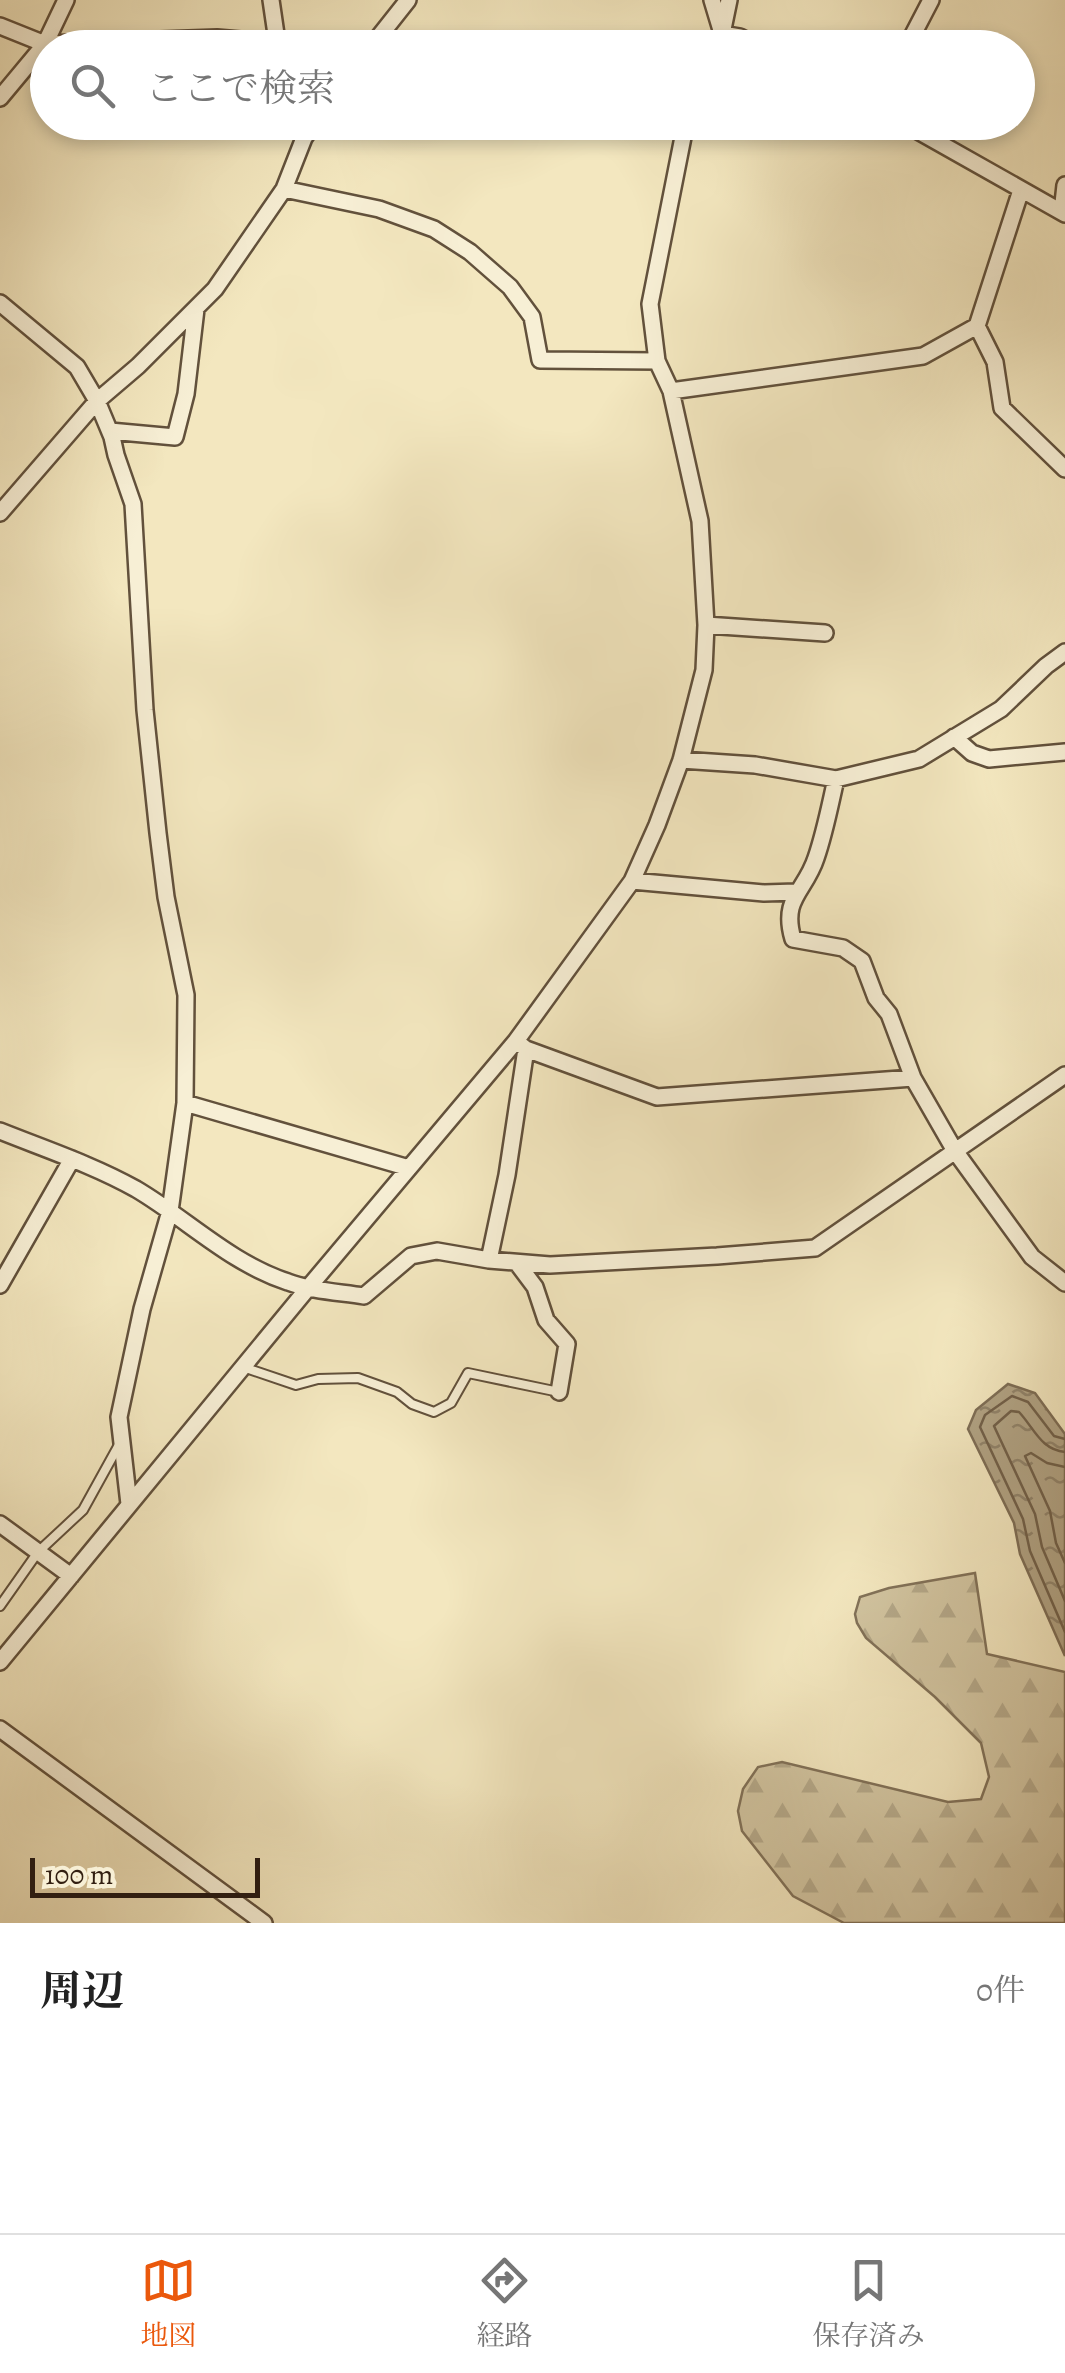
<!DOCTYPE html>
<html lang="ja">
<meta charset="utf-8">
<style>
body{margin:0;font-family:Alegreya,"Noto Serif JP",serif;background:#f2f2f2;color:#222}
.scale{position:absolute;left:30px;bottom:25px;width:230px;box-sizing:border-box;padding-left:10px;border:5px solid #321f11;border-top:0;font-size:28px;line-height:35px;white-space:nowrap;color:#321f11;-webkit-text-stroke:8px #f7efd5;paint-order:stroke}
.list{margin:0;padding:0;list-style:none}
h2{display:flex;justify-content:space-between;align-items:center;height:130px;margin:0;padding:0 40px;font-size:42px}
h2 small{font-size:32px;font-weight:400;color:#767676}
.icon{flex:none;width:55px;height:55px;fill:none;stroke:currentColor;stroke-width:2;stroke-linecap:round;stroke-linejoin:round}
.map{position:relative;flex:none;width:1065px;height:1923px;overflow:hidden}
.search{position:absolute;background:#fff;box-shadow:0 5px 15px #0003;left:30px;right:30px;top:30px;height:110px;display:flex;align-items:center;gap:25px;box-sizing:border-box;padding:0 35px;border-radius:55px;color:#767676;font-size:38px}
.sheet{height:310px;background:#fff}
nav{display:flex;justify-content:space-around;align-items:center;box-sizing:border-box;height:140px;border-top:2px solid #e0e0e0;background:#fff;font-size:28px;color:#767676}
nav a{display:grid;justify-items:center;gap:5px}
nav .on{color:#ea580c}
.map>svg:first-child{display:block}
.forest{fill:url(#forest-firs);stroke:#827259;stroke-width:2.5}
.water{fill:url(#water-ripples);stroke:#7e6e56;stroke-width:2.5}
.lines{fill:none;stroke-linecap:round;stroke-linejoin:round}
.shore{stroke:#72614a;stroke-width:2.5}
.lane-casing{stroke:#62513c;stroke-width:12}
.street-casing{stroke:#62513c;stroke-width:20}
.lane{stroke:#f7efd5;stroke-width:8}
.street{stroke:#f7efd5;stroke-width:15}
</style>
<div class="map">
<svg width="1065" height="1923" viewBox="0 0 1065 1923">
<defs>
<pattern id="forest-firs" width="22" height="20" patternUnits="userSpaceOnUse" patternTransform="scale(2.5)"><rect width="22" height="20" fill="#d2c5a1"/><path d="M5 1l3.5 6h-7zM16 11l3.5 6h-7z" fill="#b5a98a"/></pattern>
<pattern id="water-ripples" width="26" height="14" patternUnits="userSpaceOnUse" patternTransform="scale(2.5)"><rect width="26" height="14" fill="#b1a384"/><path d="M2 4q2-2 4 0t4 0M15 11q2-2 4 0t4 0" fill="none" stroke="#91846b"/></pattern>
</defs>
<rect width="100%" height="100%" fill="#f3e7bf"/>
<filter id="stains"><feTurbulence type="fractalNoise" baseFrequency=".002" numOctaves="4"/><feColorMatrix values="0 0 0 0 .2 0 0 0 0 .09 0 0 0 0 .02 0 0 0 .5 -.17"/></filter>
<radialGradient id="worn" r=".72"><stop offset=".6" stop-color="#630" stop-opacity="0"/><stop offset="1" stop-color="#630" stop-opacity=".3"/></radialGradient>
<path class="forest" d="M 975,1573 L 987,1654 L 1065,1672 L 1065,1923 L 844,1923 L 793,1896 L 742,1831 L 738,1811 L 743,1789 L 758,1767 L 782,1762 L 948,1802 L 981,1799 L 989,1777 L 981,1743 L 935,1697 L 866,1638 L 857,1623 L 855,1614 L 860,1597 L 889,1588 Z"/>
<path class="water" d="M 1008,1384 L 1035,1393 L 1065,1434 L 1065,1656 L 1020,1554 L 1014,1523 L 968,1429 L 976,1410 Z"/>
<g class="lines">
<path class="shore" d="M 1065,1439 L 1054,1436 L 1028,1402 L 1012,1396 L 985,1415 L 980,1427 L 1023,1519 L 1030,1551 L 1065,1632
M 1065,1452 C 1041,1450 1034,1428 1019,1412 L 1011,1411 L 994,1426 L 1035,1514 L 1042,1547 L 1065,1601
M 1065,1467 L 1047,1463 L 1031,1453 L 1025,1456 L 1050,1511 L 1056,1543 L 1065,1563"/>
<g class="lane-casing">
<path id="lane" d="M 243,1367 L 296,1385 L 318,1379 L 358,1378 L 397,1392 L 412,1404 L 434,1412 L 451,1403 L 468,1373 L 559,1392
M 0,1606 L 38,1552 L 83,1510 L 120,1443"/>
</g>
<g class="street-casing">
<path id="street" d="M 271,0 L 278,48
M 712,0 L 721,30
M 0,26 L 45,44 L 217,38 L 277,43 L 286,48
M 722,34 L 740,37 L 761,48
M 374,43 L 408,0
M 366,48 L 374,43 L 427,48
M 713,48 L 722,34 L 729,0
M 906,48 L 931,0
M 0,98 L 45,44 L 66,0
M 902,122 L 1065,214
M 284,189 L 379,209 L 434,229 L 470,252 L 510,287 L 532,317 L 540,360 L 657,361
M 1062,212 L 1065,185
M 0,303 L 77,367 L 97,401 L 112,437 L 116,455 L 133,504 L 145,710 L 158,833 L 166,897 L 186,995 L 185,1103 L 170,1211 L 142,1309 L 119,1417 L 129,1504
M 977,326 L 995,362 L 1002,408 L 1065,469
M 671,391 L 923,356 L 977,326 L 1021,190
M 110,431 L 175,437 L 186,394 L 196,309
M 0,513 L 97,401 L 138,366 L 215,289 L 284,189 L 304,138 L 315,122
M 706,625 L 825,633
M 954,737 L 972,753 L 989,759 L 1065,752
M 681,760 L 755,765 L 836,779 L 919,759 L 1001,709 L 1046,666 L 1065,652
M 836,779 C 830,805 825,832 816,858 C 805,892 781,898 793,939 L 843,948 L 862,961 L 876,998 L 889,1014 L 913,1078 L 955,1151 L 1032,1257 L 1065,1283
M 632,881 L 764,893 L 796,892
M 516,1041 L 526,1049 L 657,1097 L 913,1078
M 185,1103 L 409,1168
M 0,1131 C 45,1149 93,1165 136,1189 C 187,1219 230,1263 288,1282 C 312,1291 339,1292 364,1296 L 411,1256 L 437,1251 L 489,1260 L 550,1265 L 717,1256 L 815,1248 L 1065,1075
M 489,1260 L 507,1175 L 526,1049
M 517,1263 L 535,1287 L 546,1320 L 567,1344 L 559,1392
M 0,1285 L 72,1159
M 0,1524 L 71,1576
M 0,1662 L 308,1288 L 516,1041 L 632,881 L 657,825 L 681,760 L 704,670 L 706,625 L 700,521 L 671,391 L 657,361 L 650,304 L 686,122
M 0,1729 L 264,1923"/>
</g>
<use href="#lane" class="lane"/>
<use href="#street" class="street"/>
</g>
<rect width="100%" height="100%" filter="url(#stains)"/>
<rect width="100%" height="100%" fill="url(#worn)"/>
</svg>
<div class="scale">100 m</div>
<div class="search"><svg class="icon" aria-label="search" viewBox="0 0 24 24"><circle cx="10" cy="10" r="6"/><path d="M15 15l6 6"/></svg>ここで検索</div>
</div>
<section class="sheet">
<h2>周辺<small>0件</small></h2>
<ul class="list">
</ul>
</section>
<nav>
<a class="on"><svg class="icon" aria-label="map" viewBox="0 0 24 24"><path d="M3 6l6-2 6 2 6-2v14l-6 2-6-2-6 2zM9 4v14M15 6v14"/></svg>地図</a>
<a><svg class="icon" aria-label="directions" viewBox="0 0 24 24"><path d="M12 3l9 9-9 9-9-9zM9 14v-3h6M13 9l2 2-2 2"/></svg>経路</a>
<a><svg class="icon" aria-label="saved" viewBox="0 0 24 24"><path d="M7 4h10v16l-5-4-5 4z"/></svg>保存済み</a>
</nav>
